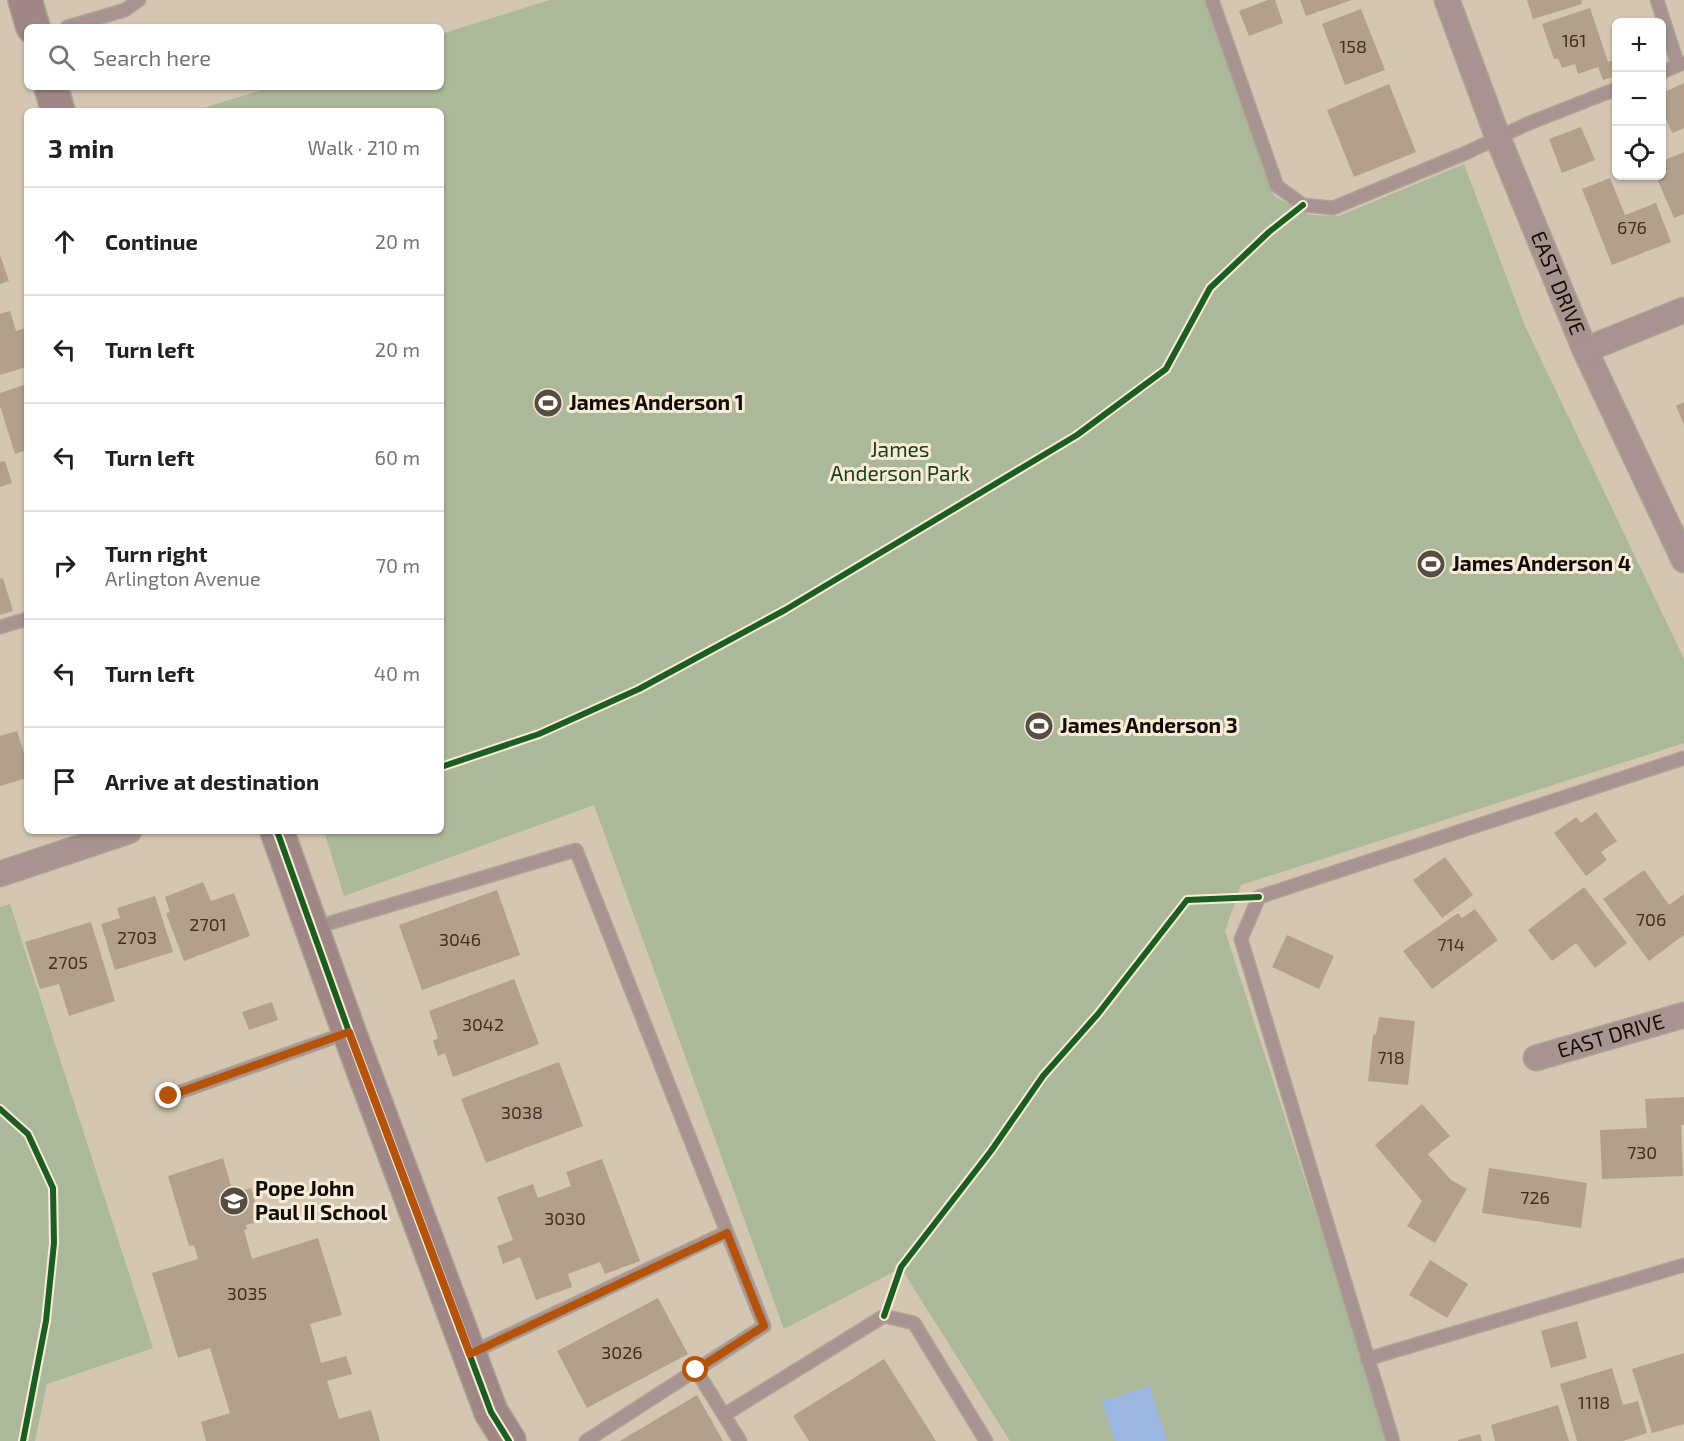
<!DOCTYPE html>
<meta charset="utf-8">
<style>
body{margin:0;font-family:"Exo 2",sans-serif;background:#f2f2f2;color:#202124}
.controls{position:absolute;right:18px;top:18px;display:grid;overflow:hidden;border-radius:9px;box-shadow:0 2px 4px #0004}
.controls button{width:54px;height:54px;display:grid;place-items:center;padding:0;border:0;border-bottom:2px solid #e0e0e0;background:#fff;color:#202124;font:30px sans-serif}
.stop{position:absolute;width:18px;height:18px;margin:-14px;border:4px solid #b45309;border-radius:50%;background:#fff}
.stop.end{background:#b45309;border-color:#fff;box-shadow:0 2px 6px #0008}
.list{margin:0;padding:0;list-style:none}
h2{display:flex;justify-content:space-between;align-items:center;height:78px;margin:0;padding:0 24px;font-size:26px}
h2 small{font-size:20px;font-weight:400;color:#757577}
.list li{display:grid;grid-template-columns:39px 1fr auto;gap:18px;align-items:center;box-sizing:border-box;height:108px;padding:0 24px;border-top:2px solid #e0e0e0}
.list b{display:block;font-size:22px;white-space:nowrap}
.list p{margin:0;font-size:20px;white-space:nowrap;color:#757577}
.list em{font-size:20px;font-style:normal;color:#757577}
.icon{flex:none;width:33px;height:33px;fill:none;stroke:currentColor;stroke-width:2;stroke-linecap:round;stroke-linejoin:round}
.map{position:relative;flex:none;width:1684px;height:1441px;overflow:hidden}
.search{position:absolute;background:#fff;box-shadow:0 2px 4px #0004;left:24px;top:24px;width:420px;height:66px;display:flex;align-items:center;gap:15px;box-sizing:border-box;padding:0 21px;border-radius:9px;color:#757577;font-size:22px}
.panel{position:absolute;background:#fff;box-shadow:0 2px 4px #0004;left:24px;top:108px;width:420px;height:726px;border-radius:9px}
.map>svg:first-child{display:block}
.green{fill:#abb899}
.water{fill:#9db6e0}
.building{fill:#b3a08c}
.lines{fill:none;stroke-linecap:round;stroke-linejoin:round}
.lane-casing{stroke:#aea495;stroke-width:15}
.street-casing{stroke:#aea495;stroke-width:27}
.secondary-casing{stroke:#aea495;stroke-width:36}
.lane{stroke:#a7938f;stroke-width:12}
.street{stroke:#a7938f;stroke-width:24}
.secondary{stroke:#9e8784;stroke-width:33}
.cycleway-casing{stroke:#f8ecd9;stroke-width:10}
.cycleway{stroke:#1b5e20;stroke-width:6}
.route{stroke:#b45309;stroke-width:8}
.labels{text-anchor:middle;stroke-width:6;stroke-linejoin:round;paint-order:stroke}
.number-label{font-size:18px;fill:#3c3124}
.street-label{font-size:21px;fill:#140c02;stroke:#f8ecd9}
.poi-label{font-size:21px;font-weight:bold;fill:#140c02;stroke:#f8ecd9;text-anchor:start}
.park-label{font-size:21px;fill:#1a3f12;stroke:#f8ecd9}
</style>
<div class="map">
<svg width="1684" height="1441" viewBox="0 0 1684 1441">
<rect width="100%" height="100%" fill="#d3c6b2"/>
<path class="green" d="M 550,0 L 1206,0 L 1274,196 L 1309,215 L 1339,216 L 1464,164 L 1525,326 L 1684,659 L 1684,743 L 1241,885 L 1225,931 L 1389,1441 L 1010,1441 L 901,1268 L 784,1329 L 594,805 L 344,896 L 324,831 L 441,831 L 441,111 L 194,111 L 271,87 L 441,87 L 441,34 Z
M 10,904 L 153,1348 L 47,1384 L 35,1441 L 0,1441 L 0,907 Z"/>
<path class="water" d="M 1150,1386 L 1167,1441 L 1115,1441 L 1102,1401 Z"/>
<path class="building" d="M 1268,0 L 1275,0 L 1283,23 L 1249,36 L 1239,11 Z
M 1300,0 L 1352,0 L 1306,16 Z
M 1527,0 L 1581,0 L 1582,4 L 1533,19 Z
M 1590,8 L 1608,62 L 1616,59 L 1616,76 L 1603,80 L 1598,67 L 1578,74 L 1575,64 L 1562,68 L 1558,58 L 1554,59 L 1542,24 Z
M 1361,9 L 1385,70 L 1345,85 L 1322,24 Z
M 1684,83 L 1684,128 L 1672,133 L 1662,110 L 1662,93 Z
M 1389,84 L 1416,152 L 1354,177 L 1327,110 Z
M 1581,127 L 1595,160 L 1562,173 L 1549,139 Z
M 1684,152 L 1684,214 L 1674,218 L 1656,176 L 1662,176 L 1662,161 Z
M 1610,178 L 1625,215 L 1656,203 L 1671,242 L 1612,265 L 1582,189 Z
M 0,255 L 9,281 L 0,284 Z
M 10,311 L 16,331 L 25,328 L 27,335 L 27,367 L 0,375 L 0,314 Z
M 27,384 L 27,450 L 15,454 L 0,406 L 0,393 Z
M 1684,402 L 1684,425 L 1676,406 Z
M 5,461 L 12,483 L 0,487 L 0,462 Z
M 3,578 L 13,611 L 0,615 L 0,579 Z
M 17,731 L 27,763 L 27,778 L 0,786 L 0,736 Z
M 1596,812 L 1617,841 L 1601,852 L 1607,860 L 1586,876 L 1554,833 L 1576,817 L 1581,823 Z
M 1445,857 L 1473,895 L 1442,918 L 1413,880 Z
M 1644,870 L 1669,905 L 1684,894 L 1684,935 L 1649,961 L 1603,899 Z
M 203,882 L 211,901 L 234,893 L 250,936 L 184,961 L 166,913 L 170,912 L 165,897 Z
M 1584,887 L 1627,943 L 1595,968 L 1576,943 L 1552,961 L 1528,930 Z
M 497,890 L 520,955 L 422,990 L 399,925 Z
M 155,896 L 173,952 L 115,970 L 101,924 L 120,918 L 117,908 Z
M 1475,909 L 1498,940 L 1432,989 L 1403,951 L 1458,913 L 1462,918 Z
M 91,922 L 115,1001 L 69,1016 L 59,984 L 40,989 L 25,942 Z
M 1287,935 L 1334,956 L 1319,989 L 1272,967 Z
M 514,979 L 539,1044 L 453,1077 L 445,1053 L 438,1056 L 433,1041 L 438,1038 L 429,1011 Z
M 272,1002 L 278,1020 L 249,1030 L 242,1012 Z
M 1379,1017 L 1415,1021 L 1408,1085 L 1368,1081 L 1373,1035 L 1376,1034 Z
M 559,1062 L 583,1126 L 486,1163 L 461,1099 Z
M 1684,1097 L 1684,1125 L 1681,1125 L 1683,1176 L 1602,1179 L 1600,1130 L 1647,1128 L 1645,1099 Z
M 1422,1104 L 1450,1136 L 1428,1154 L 1451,1180 L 1467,1189 L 1435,1243 L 1407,1226 L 1422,1201 L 1375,1145 Z
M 223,1158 L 233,1193 L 251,1188 L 261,1221 L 246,1225 L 247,1229 L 244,1230 L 252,1259 L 318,1238 L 342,1315 L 310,1324 L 321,1363 L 346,1356 L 352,1374 L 327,1381 L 339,1419 L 371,1410 L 380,1441 L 206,1441 L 201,1422 L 230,1413 L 210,1348 L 178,1358 L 152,1273 L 198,1259 L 194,1245 L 189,1246 L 168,1176 Z
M 602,1159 L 640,1261 L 605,1274 L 600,1262 L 568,1274 L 572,1287 L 536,1300 L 520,1257 L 503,1264 L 497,1246 L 513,1240 L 497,1197 L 533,1184 L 538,1198 L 571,1186 L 566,1172 Z
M 1489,1168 L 1587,1183 L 1581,1228 L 1482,1213 Z
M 1430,1260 L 1468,1284 L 1447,1318 L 1409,1295 Z
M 658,1298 L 688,1354 L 587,1408 L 557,1351 Z
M 1577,1321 L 1587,1358 L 1551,1368 L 1541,1331 Z
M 1684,1353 L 1684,1424 L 1652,1433 L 1632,1369 Z
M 884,1359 L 936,1441 L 809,1441 L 793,1416 Z
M 1612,1368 L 1623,1405 L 1638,1401 L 1647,1433 L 1623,1441 L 1577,1441 L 1560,1384 Z
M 697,1395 L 723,1441 L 620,1441 Z
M 1558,1405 L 1569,1441 L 1495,1441 L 1491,1425 Z
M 1480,1434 L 1482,1441 L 1458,1441 L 1458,1440 Z"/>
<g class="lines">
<g class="lane-casing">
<path id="lane" d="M 1212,0 L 1277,186 L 1303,205 L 1333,208 L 1468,152 L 1527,124 L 1616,89
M 1657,0 L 1678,65
M 67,27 L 125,10 L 139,0
M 1662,72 L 1683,63
M 0,627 L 27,619
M 313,928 L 576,850 L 764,1326 L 586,1441
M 169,1096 L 349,1032
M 471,1353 L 727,1232
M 1367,1359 L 1684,1265
M 696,1370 L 740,1441
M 724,1415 L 884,1316 L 914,1323 L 986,1441
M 1393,1441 L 1241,939 L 1259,897 L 1684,758"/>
</g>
<g class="street-casing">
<g id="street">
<path id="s1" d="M 1447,0 L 1498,138 L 1585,350 L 1684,560"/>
<path d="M 1585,350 L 1684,310"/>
<path d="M 0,874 L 129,831"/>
<path id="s2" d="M 1536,1058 L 1684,1015"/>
</g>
</g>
<g class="secondary-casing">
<path id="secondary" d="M 25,0 L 33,27
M 51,87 L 58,111
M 277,831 L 349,1032 L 491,1412 L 509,1441"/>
</g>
<use href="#lane" class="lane"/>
<use href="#street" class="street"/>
<use href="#secondary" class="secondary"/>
<g class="cycleway-casing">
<path id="cycleway" d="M 441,767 L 539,734 L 639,689 L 785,610 L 1077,435 L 1166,369 L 1210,288 L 1269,232 L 1303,205
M 277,831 L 349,1032 L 491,1412 L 509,1441
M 0,1109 L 28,1134 L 53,1188 L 54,1243 L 46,1321 L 23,1441
M 884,1316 L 901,1267 L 991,1151 L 1043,1076 L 1098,1014 L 1187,900 L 1259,897"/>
</g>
<use href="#cycleway" class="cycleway"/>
</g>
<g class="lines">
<path class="route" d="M 169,1096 L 349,1032 L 470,1354 L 727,1233 L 764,1326 L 696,1370"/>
</g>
<defs>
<g id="stadium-disc" transform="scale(1.5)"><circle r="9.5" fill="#574d40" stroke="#f8ecd9"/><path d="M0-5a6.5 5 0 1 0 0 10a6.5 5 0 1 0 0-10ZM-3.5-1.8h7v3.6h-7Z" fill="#fff"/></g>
<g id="school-disc" transform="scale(1.5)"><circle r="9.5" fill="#574d40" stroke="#f8ecd9"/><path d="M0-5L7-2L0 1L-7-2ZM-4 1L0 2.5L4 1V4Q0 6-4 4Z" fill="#fff"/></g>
</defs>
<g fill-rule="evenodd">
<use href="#stadium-disc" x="548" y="403"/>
<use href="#stadium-disc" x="1431" y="564"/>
<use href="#stadium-disc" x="1039" y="726"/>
<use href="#school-disc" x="234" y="1201"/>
</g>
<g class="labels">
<g class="number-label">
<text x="1574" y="47">161</text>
<text x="1353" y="53">158</text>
<text x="1632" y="234">676</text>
<text x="1651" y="926">706</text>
<text x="208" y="931">2701</text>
<text x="137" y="944">2703</text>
<text x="460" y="946">3046</text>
<text x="1451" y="951">714</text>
<text x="68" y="969">2705</text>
<text x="483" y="1031">3042</text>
<text x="1391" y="1064">718</text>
<text x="522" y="1119">3038</text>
<text x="1642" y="1159">730</text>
<text x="1535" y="1204">726</text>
<text x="565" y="1225">3030</text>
<text x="247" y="1300">3035</text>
<text x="622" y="1359">3026</text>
<text x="1594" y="1409">1118</text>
</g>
<g class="street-label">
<text dy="7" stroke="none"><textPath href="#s1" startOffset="304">EAST DRIVE</textPath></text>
<text dy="7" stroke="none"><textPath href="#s2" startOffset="78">EAST DRIVE</textPath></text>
</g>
<g class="poi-label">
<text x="569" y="410">James Anderson 1</text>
<text x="1452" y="571">James Anderson 4</text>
<text x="1060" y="733">James Anderson 3</text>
<text x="255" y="1196">Pope John<tspan x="255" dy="24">Paul II School</tspan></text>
</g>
<g class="park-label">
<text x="900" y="457">James<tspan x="900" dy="24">Anderson Park</tspan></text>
</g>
</g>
</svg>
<div class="controls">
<button>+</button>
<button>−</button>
<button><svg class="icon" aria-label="locate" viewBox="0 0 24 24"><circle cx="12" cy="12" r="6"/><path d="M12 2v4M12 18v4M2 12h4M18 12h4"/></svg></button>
</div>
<div class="stop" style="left:696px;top:1370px"></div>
<div class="stop end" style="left:169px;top:1096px"></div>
<div class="search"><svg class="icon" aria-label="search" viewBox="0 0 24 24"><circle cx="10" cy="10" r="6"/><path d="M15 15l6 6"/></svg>Search here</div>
<section class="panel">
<h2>3 min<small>Walk · 210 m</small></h2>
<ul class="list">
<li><svg class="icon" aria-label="ahead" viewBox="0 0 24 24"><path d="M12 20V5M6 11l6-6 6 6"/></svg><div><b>Continue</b></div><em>20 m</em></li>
<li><svg class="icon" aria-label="left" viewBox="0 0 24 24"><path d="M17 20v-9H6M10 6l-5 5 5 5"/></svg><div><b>Turn left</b></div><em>20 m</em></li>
<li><svg class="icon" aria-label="left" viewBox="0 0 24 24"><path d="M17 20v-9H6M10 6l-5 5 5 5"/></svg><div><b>Turn left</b></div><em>60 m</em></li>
<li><svg class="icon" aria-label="right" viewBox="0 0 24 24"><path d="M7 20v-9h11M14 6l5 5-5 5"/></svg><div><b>Turn right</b><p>Arlington Avenue</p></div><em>70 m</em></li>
<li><svg class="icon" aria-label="left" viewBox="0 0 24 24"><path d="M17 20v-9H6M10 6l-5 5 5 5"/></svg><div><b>Turn left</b></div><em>40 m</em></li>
<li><svg class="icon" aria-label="arrive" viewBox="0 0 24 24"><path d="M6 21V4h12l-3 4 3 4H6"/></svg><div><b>Arrive at destination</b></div></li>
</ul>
</section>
</div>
